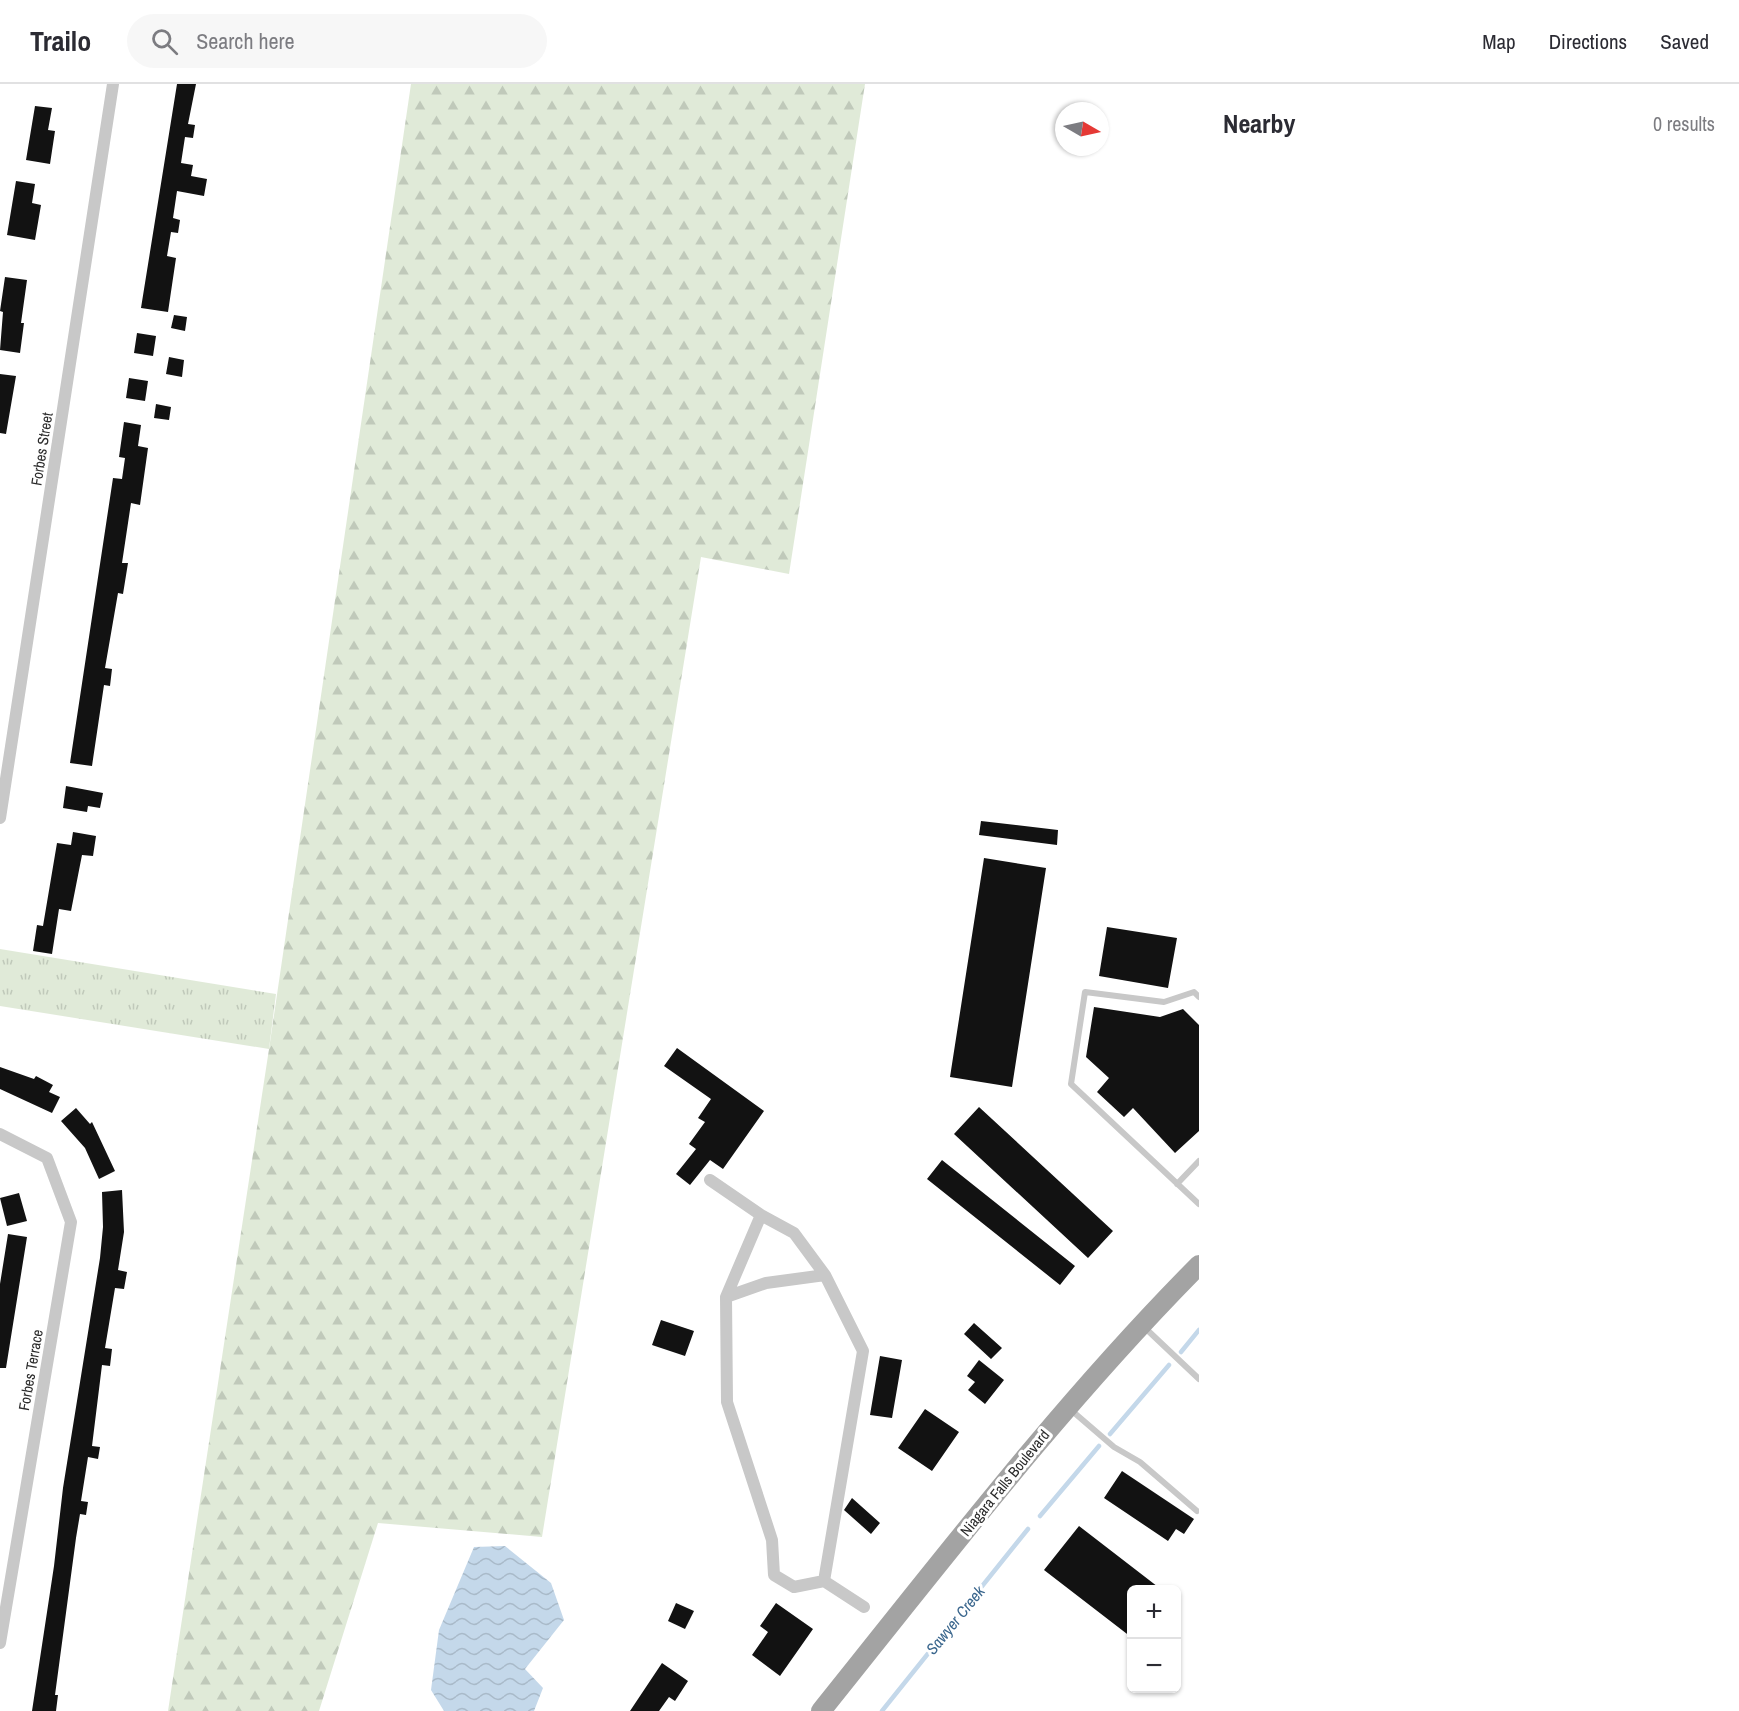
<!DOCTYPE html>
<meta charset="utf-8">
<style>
body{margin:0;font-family:"Archivo Narrow",sans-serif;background:#f7f7f7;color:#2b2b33}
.controls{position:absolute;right:18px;bottom:18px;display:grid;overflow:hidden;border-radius:9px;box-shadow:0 2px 4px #0004}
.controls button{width:54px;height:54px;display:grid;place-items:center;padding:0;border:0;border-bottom:2px solid #e1e1e2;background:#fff;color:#2b2b33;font:30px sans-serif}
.compass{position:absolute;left:1055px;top:18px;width:54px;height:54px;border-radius:50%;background:#fff;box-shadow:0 2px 4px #0004;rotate:99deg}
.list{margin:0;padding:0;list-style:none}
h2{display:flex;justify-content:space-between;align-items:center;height:78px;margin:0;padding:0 24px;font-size:26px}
h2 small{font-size:20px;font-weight:400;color:#7c7c81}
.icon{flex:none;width:33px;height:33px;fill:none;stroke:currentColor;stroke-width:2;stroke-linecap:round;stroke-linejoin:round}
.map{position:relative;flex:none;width:1199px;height:1627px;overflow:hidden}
header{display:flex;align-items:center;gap:36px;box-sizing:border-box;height:84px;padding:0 30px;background:#fff;border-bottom:2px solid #e1e1e2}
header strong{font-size:28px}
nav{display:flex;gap:33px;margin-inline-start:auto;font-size:21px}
.search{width:420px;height:54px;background:#f7f7f7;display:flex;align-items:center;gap:15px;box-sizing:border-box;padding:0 21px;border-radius:33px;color:#7c7c81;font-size:22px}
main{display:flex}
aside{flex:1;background:#fff}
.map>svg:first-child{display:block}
.grass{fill:url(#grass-tufts)}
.forest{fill:url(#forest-firs)}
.water{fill:url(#water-waves)}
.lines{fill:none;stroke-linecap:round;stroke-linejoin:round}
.stream{stroke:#c4d8ea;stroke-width:4.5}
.building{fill:#121212}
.lane{stroke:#c8c8c8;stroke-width:6}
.street{stroke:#c8c8c8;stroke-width:12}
.primary{stroke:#a3a3a3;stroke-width:20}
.labels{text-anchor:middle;stroke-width:6;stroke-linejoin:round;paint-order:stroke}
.street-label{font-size:15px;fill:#2b2b2b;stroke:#fff}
.water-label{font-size:16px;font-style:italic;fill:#3a668d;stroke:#fff}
</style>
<header>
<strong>Trailo</strong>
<div class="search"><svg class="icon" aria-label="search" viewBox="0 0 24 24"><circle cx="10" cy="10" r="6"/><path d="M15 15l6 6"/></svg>Search here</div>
<nav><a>Map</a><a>Directions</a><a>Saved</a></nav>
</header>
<main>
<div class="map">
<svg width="1199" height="1627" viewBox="0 0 1199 1627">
<defs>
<pattern id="grass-tufts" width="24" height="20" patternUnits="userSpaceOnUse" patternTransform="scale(1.5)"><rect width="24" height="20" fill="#e0ead8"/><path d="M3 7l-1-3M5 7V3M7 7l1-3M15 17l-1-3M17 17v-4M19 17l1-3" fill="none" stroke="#c0c9ba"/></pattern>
<pattern id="forest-firs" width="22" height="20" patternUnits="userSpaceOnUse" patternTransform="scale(1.5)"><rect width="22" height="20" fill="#e0ead8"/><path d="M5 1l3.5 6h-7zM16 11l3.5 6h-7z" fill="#c0c9ba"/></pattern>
<pattern id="water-waves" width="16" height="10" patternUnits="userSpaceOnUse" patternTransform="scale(1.5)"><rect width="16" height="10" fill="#c4d8ea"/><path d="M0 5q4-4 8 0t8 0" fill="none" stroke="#a9bac9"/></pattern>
</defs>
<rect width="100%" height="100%" fill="#fff"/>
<path class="grass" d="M 0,865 L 276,910 L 269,965 L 0,922 Z"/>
<path class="forest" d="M 411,0 L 865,0 L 789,490 L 701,473 L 542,1453 L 378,1439 L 319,1627 L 168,1627 L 269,965 Z"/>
<path class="water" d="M 505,1462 L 551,1499 L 564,1536 L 525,1585 L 543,1604 L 534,1627 L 444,1627 L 431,1606 L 439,1546 L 474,1463 Z"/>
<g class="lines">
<path class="stream" d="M 1181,1268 L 1199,1246
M 1110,1350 L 1169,1281
M 1040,1432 L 1099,1362
M 882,1627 L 1028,1445"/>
</g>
<path class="building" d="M 177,0 L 196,0 L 188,40 L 195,41 L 193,54 L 185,53 L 181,79 L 193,81 L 191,92 L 207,95 L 204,112 L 177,107 L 173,134 L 180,136 L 178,149 L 171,148 L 167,172 L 176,174 L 168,228 L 141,224 Z
M 35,22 L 52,24 L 48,46 L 55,47 L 50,80 L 26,76 Z
M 16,97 L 35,100 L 32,119 L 41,121 L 35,156 L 7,151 Z
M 5,193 L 27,196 L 21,239 L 24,239 L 20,269 L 0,266 L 3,228 L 0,227 Z
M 174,231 L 187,233 L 185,247 L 171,244 Z
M 137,249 L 156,252 L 153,272 L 134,269 Z
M 169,273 L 184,276 L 182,293 L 166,290 Z
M 0,290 L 16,292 L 6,350 L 0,349 Z
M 129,294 L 148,297 L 145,317 L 126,314 Z
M 156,320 L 171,323 L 169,336 L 154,334 Z
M 124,338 L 141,341 L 138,362 L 148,364 L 140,421 L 131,419 L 122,479 L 128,479 L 123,510 L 118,509 L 105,584 L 112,585 L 110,602 L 104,601 L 92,682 L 70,679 L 113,394 L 122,395 L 125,374 L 119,373 Z
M 66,702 L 103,709 L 100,724 L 88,722 L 87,728 L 63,724 Z
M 981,737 L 1058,746 L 1057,761 L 979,751 Z
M 73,748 L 96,752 L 93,772 L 82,771 L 71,827 L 59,825 L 52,870 L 33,867 L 37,841 L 43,842 L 57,759 L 71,761 Z
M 984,774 L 1046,784 L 1012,1003 L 950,993 Z
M 1107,843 L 1177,854 L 1168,904 L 1099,892 Z
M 1094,923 L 1160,933 L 1183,925 L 1199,941 L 1199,1047 L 1175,1069 L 1133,1024 L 1124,1033 L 1097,1008 L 1109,994 L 1086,973 Z
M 677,964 L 764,1027 L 723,1085 L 710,1076 L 690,1101 L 676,1090 L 696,1065 L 689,1060 L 705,1038 L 698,1034 L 711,1015 L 664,982 Z
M 0,983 L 34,995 L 36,992 L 53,1001 L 49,1008 L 60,1013 L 52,1029 L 0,1005 Z
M 979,1023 L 1113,1147 L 1088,1174 L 954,1050 Z
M 76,1024 L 90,1040 L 92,1038 L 115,1087 L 99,1095 L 85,1064 L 61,1037 Z
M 942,1076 L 1075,1182 L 1060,1201 L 927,1095 Z
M 122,1106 L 124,1148 L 118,1186 L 127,1188 L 124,1205 L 115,1204 L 105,1264 L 112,1265 L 110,1282 L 102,1281 L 92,1362 L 100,1363 L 98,1375 L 88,1373 L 81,1417 L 88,1418 L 86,1431 L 80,1430 L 76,1454 L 55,1611 L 58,1611 L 56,1627 L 32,1627 L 54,1482 L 63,1404 L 100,1174 L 103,1143 L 102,1108 Z
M 19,1109 L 27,1137 L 7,1142 L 0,1114 Z
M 8,1150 L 27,1153 L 6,1284 L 0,1284 L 0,1200 Z
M 661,1236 L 694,1247 L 685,1272 L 652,1261 Z
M 974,1239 L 1002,1264 L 991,1275 L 964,1250 Z
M 880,1272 L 902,1276 L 892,1334 L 870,1331 Z
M 979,1276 L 1004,1296 L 985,1320 L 968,1306 L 975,1298 L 967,1292 Z
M 925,1325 L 959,1348 L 932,1387 L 898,1364 Z
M 1122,1387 L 1194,1435 L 1184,1450 L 1176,1445 L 1168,1457 L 1104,1414 Z
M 852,1414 L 880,1439 L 871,1450 L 844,1426 Z
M 1079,1442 L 1162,1506 L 1131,1506 L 1131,1553 L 1044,1486 Z
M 676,1519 L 694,1527 L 685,1545 L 668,1537 Z
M 776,1519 L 813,1545 L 780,1592 L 752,1571 L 768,1548 L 760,1542 Z
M 662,1579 L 688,1597 L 675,1617 L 669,1613 L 659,1627 L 630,1627 Z"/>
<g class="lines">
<path class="lane" d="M 1199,913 L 1194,908 L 1164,918 L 1085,908 L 1071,1000 L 1199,1120
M 1177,1100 L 1199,1077
M 1143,1242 L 1199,1295
M 1071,1326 L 1114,1363 L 1140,1378 L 1197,1427"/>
<path class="street" d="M 0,734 L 113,0
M 0,1050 L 47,1074 L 71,1138 L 0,1559
M 710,1096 L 761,1131 L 726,1213 L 727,1318 L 772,1456 L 774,1491 L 794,1503 L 824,1497 L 864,1523
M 761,1131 L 794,1149 L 825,1191 L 863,1267 L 824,1497
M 726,1213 L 766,1199 L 825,1191"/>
<path class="primary" d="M 821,1627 C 943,1475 1062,1319 1199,1181"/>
</g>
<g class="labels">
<g class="street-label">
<text transform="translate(42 365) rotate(-81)" y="5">Forbes Street</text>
<text transform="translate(31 1286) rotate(-80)" y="5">Forbes Terrace</text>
<text transform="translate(1005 1399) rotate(-51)" y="5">Niagara Falls Boulevard</text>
</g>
<g class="water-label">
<text transform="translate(955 1536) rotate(-51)" y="6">Sawyer Creek</text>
</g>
</g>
</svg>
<div class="controls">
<button>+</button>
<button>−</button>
</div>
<svg class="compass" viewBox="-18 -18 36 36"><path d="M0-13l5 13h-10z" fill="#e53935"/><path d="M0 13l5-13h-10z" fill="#7c7c81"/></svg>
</div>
<aside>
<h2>Nearby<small>0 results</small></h2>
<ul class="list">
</ul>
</aside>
</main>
